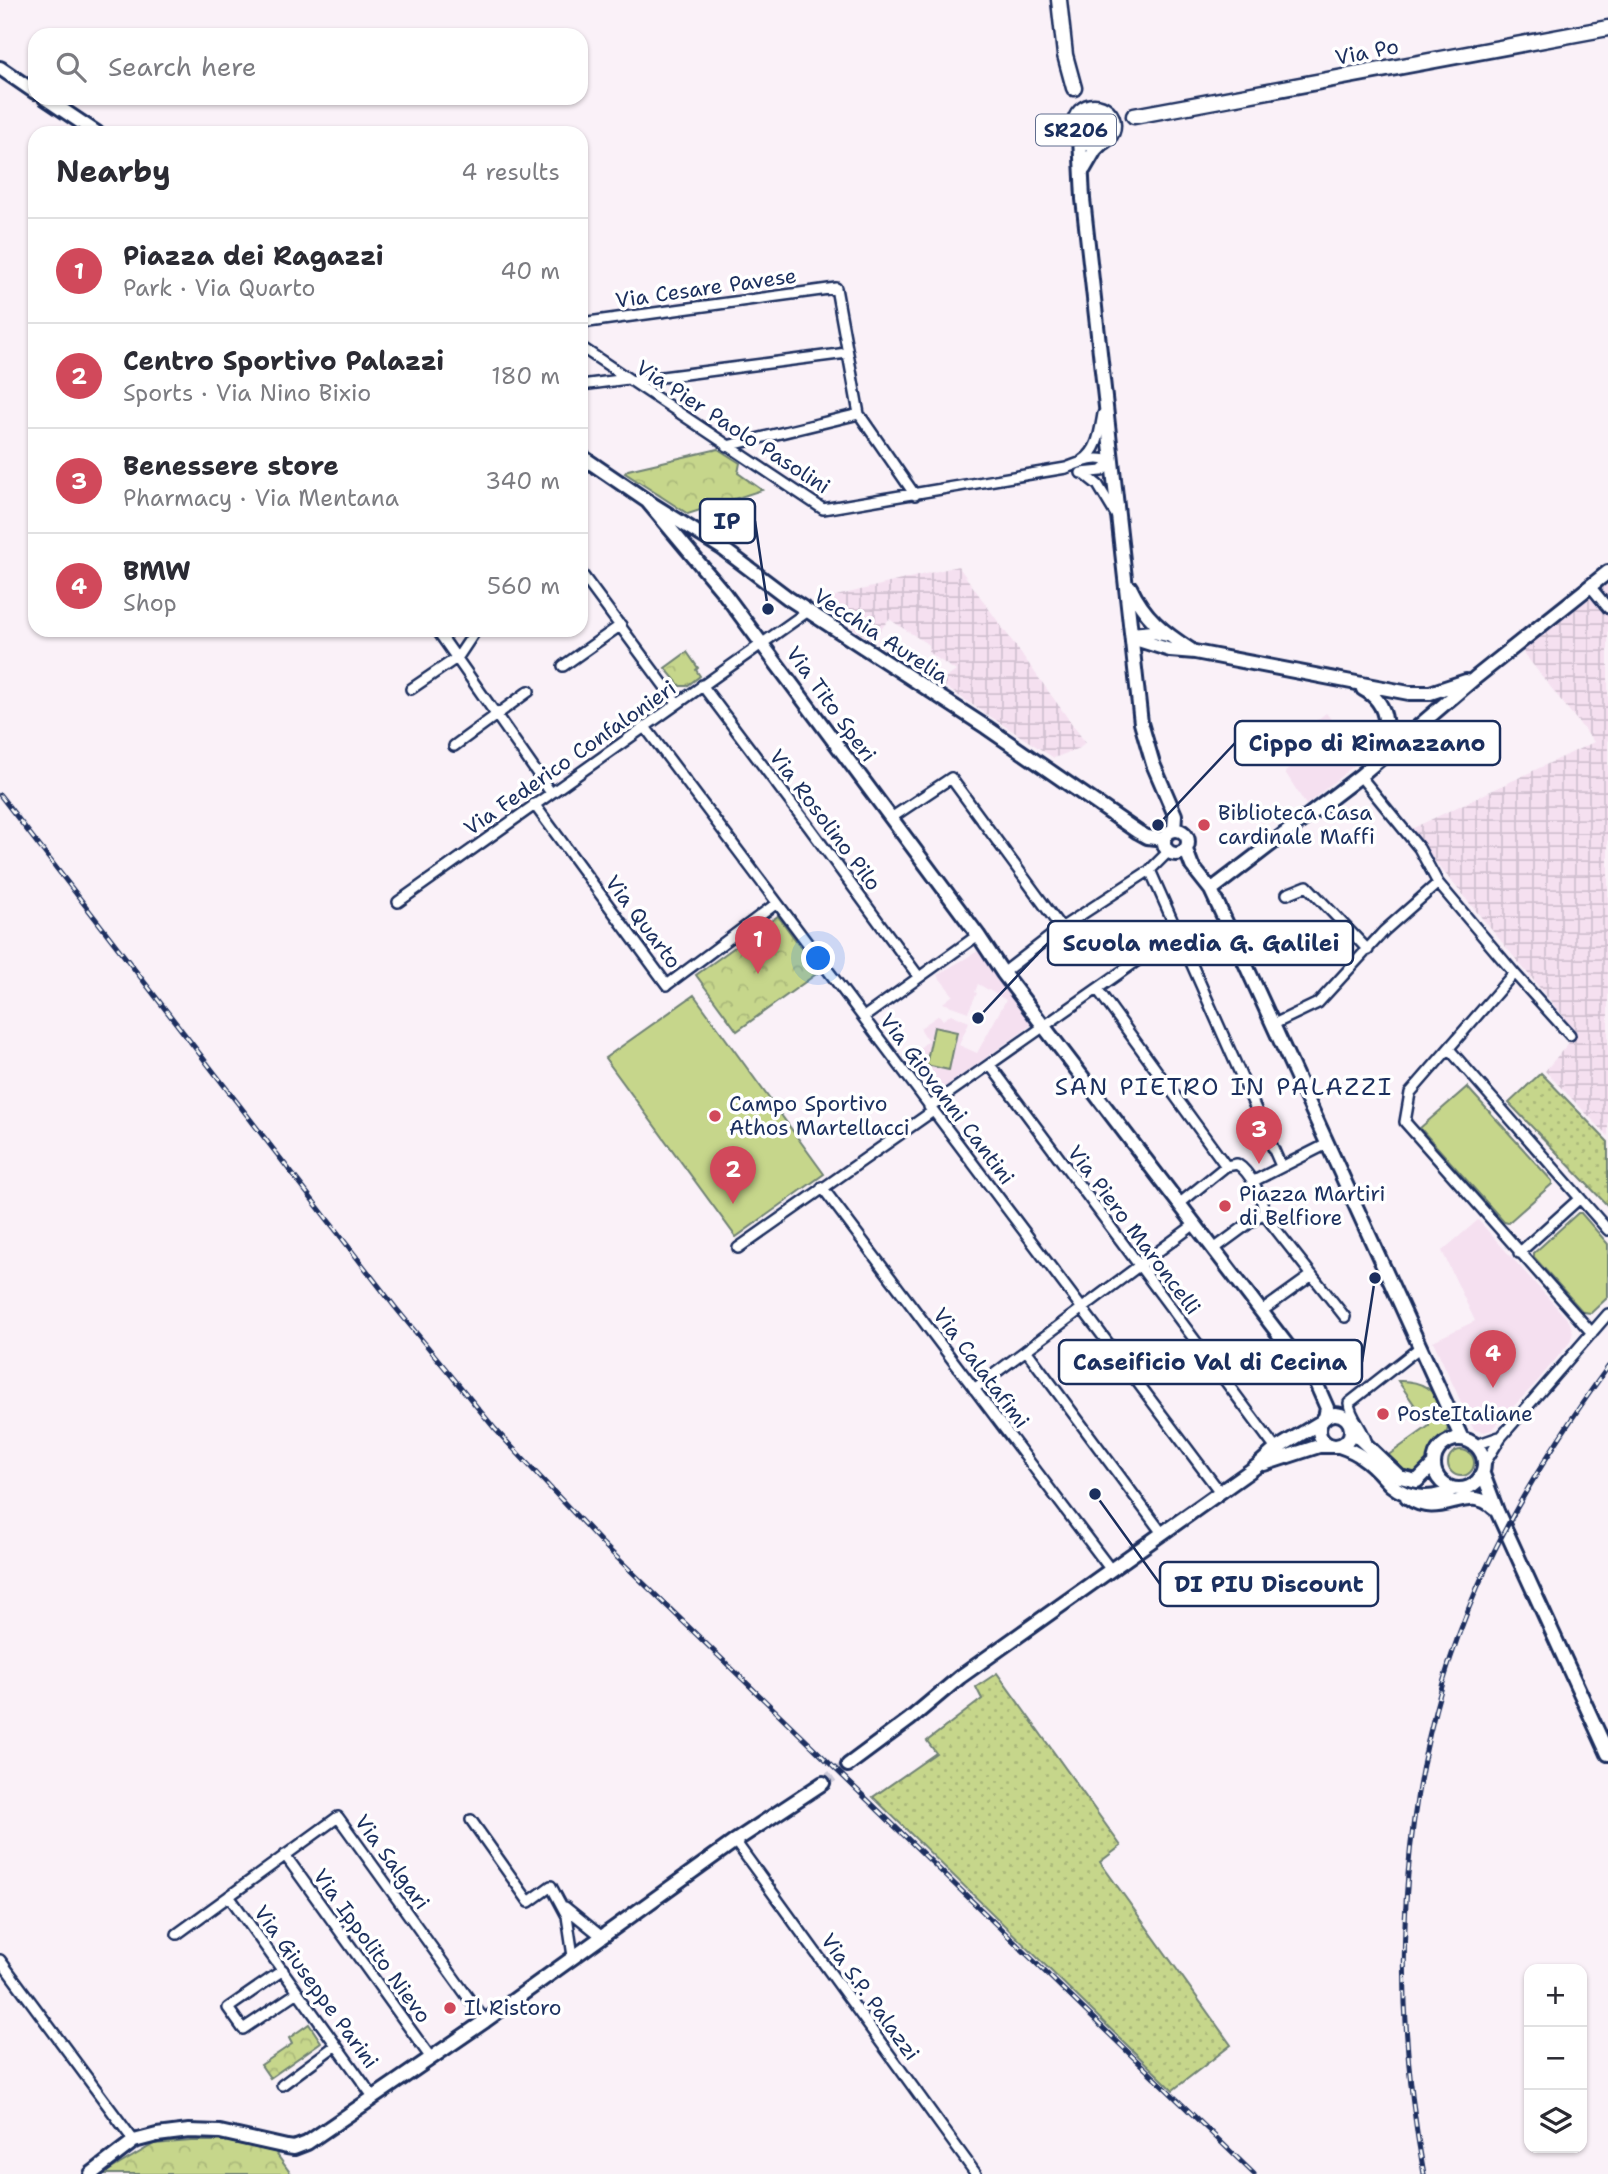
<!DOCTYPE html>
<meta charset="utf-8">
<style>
body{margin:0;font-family:"Shantell Sans",sans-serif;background:#f2f2f3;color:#2b2b33}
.controls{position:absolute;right:21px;bottom:21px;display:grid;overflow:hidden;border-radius:14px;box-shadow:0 2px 5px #0004}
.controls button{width:63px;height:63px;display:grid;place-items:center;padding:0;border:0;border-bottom:2px solid #e1e1e2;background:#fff;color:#2b2b33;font:35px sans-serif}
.you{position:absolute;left:819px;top:959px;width:24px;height:24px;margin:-18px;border:5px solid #fff;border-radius:50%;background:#1a73e8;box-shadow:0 0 0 10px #1a73e833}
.badge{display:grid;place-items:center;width:46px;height:46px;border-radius:50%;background:#d1495b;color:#fff;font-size:23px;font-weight:700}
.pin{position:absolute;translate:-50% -58px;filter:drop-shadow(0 2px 4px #0008)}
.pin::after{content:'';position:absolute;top:37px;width:24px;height:21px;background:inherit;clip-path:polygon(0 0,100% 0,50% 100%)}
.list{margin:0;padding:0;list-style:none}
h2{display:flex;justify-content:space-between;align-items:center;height:91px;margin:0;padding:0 28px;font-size:30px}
h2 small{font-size:23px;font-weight:400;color:#7c7c81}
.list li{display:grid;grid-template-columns:46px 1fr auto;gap:21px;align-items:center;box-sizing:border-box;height:105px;padding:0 28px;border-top:2px solid #e1e1e2}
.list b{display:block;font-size:26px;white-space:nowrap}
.list p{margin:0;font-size:23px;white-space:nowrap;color:#7c7c81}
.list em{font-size:23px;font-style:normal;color:#7c7c81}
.icon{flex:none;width:38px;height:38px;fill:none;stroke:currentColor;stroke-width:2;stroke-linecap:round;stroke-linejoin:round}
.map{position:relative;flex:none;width:1608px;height:2174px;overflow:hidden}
.search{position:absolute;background:#fff;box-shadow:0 2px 5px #0004;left:28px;top:28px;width:560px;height:77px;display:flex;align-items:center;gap:18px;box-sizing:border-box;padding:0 24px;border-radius:21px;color:#7c7c81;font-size:26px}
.panel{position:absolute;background:#fff;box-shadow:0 2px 5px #0004;left:28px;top:126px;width:560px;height:511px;border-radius:21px}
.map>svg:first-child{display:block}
.built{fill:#f5e0f0}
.industrial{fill:url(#industrial-grid)}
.grass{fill:#c6d68b;stroke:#708274;stroke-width:2}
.park{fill:url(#park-crowns);stroke:#708274;stroke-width:2}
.garden{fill:url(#garden-dots);stroke:#708274;stroke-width:2}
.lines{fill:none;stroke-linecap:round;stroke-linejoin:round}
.secondary-tunnel{stroke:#cdcad9;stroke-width:12;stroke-dasharray:12 6;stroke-linecap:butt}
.street-casing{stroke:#1b2f5e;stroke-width:14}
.secondary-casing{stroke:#1b2f5e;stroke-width:18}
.primary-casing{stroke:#1b2f5e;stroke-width:19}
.street{stroke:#fff;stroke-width:9}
.secondary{stroke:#fff;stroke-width:12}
.primary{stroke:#fff;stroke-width:14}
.rail-casing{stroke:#1b2f5e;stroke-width:5}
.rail{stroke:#fff;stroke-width:2.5;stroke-dasharray:8;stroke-linecap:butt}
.poi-dot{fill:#d1495b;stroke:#fff;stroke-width:2.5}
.labels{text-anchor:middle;stroke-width:7;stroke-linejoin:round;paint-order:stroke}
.shield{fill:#fff;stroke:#5f6d8e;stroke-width:2}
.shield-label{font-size:19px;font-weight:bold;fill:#1b2f5e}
.street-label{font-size:21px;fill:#1b2f5e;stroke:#fff}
.poi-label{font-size:21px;fill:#1b2f5e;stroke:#fff;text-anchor:start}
.quarter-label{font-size:24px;letter-spacing:2px;fill:#1b2f5e;stroke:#fff}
.leader{fill:none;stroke:#1b2f5e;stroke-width:2.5}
.callout-dot{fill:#1b2f5e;stroke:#fff;stroke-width:2.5}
.callout{fill:#fff;stroke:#1b2f5e;stroke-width:2.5}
.callout-label{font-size:23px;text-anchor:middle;font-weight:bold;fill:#1b2f5e}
</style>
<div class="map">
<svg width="1608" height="2174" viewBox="0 0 1608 2174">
<defs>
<pattern id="industrial-grid" width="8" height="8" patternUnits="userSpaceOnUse" patternTransform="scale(1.75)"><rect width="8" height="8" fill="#f5e0f0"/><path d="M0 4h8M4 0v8" fill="none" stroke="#d1c0d0"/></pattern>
<pattern id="park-crowns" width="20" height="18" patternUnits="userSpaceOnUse" patternTransform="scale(1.75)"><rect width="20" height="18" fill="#c6d68b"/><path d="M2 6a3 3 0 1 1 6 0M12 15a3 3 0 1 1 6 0" fill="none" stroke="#aab87a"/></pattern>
<pattern id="garden-dots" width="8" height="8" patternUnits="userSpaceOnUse" patternTransform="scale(1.75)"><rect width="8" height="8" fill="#c6d68b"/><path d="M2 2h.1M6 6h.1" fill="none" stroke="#aab87a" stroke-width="1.8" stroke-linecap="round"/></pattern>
</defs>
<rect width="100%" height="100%" fill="#faf1f8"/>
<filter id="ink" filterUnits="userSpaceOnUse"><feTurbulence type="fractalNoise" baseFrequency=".0143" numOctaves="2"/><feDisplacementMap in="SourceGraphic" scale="14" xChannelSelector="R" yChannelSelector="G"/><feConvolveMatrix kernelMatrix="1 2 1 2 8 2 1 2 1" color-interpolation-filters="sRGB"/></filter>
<g filter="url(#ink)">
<path class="built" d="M 1326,713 L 1362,759 L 1306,805 L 1285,772 L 1296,763 L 1283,747 Z
M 978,951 L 1033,1024 L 935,1094 L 907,1058 L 928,1041 L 920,1028 L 939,1015 L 943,1020 L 951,1014 L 969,1022 L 959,1045 L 977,1053 L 1006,1000 L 978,984 L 975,992 L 977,993 L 968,1012 L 943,1003 L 953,995 L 937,975 Z
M 1478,1220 L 1569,1321 L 1573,1332 L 1570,1342 L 1536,1383 L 1491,1430 L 1485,1432 L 1475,1430 L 1472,1426 L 1433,1341 L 1475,1321 L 1442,1251 Z"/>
<path class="industrial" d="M 958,566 L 1085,742 L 1080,748 L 1054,758 L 939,683 L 956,671 L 928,652 L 929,645 L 889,619 L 872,641 L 823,608 L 832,597 Z
M 1608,581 L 1608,1136 L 1545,1071 L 1577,1033 L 1409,830 L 1594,742 L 1522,651 Z"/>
<path class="grass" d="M 694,995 L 824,1174 L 736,1237 L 605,1058 Z
M 934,1027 L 957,1032 L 949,1070 L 926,1065 Z
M 1467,1087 L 1552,1181 L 1552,1184 L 1508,1223 L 1504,1222 L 1420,1128 Z
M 1578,1213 L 1581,1213 L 1608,1244 L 1608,1297 L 1591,1313 L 1583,1312 L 1534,1257 L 1534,1253 Z
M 1398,1381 C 1421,1380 1435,1389 1444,1411 C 1446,1416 1449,1421 1448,1426 C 1448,1435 1441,1437 1436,1443 C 1427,1454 1429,1463 1416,1475 L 1404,1476 L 1380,1452 L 1382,1451 L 1387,1456 L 1429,1426 Z
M1448 1463a13 13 0 1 1 26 0a13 13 0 1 1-26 0Z"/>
<path class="park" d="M 718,449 L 740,463 L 738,473 L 762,490 L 688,514 L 625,473 L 628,470 Z
M 687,652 L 698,668 L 696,670 L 700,676 L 687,686 L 680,686 L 665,668 Z
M 778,916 L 819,972 L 737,1031 L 696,975 Z
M 309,2024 L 321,2042 L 270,2078 L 261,2065 L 292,2044 L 289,2038 Z
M 191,2141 L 226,2141 L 275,2152 L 291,2174 L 103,2174 L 154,2144 Z"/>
<path class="garden" d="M 1541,1073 L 1608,1142 L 1608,1206 L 1509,1103 Z
M 997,1673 L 1121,1846 L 1100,1862 L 1231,2045 L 1173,2090 L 873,1797 L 936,1753 L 927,1741 L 982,1699 L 976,1687 Z"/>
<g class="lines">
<path class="secondary-tunnel" d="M 823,1783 L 848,1765"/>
<g class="street-casing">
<path id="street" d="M 581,323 L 836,288 L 859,414 L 915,495
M 581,347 L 823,509 L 1066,468 C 1081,462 1096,455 1112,462 L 1102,471 L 1081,473
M 631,381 L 847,353
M 581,385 L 628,379
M 727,446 L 859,414
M 1083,460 C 1098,451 1100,431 1103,414
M 1084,474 L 1098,485 L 1116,515
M 581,573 L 677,703
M 1590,586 L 1608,608
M 437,630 L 551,793
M 563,666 L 621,625
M 702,685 L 809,827 L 919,977
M 411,689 L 458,657 L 476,630
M 645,727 L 1220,1492
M 454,746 L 529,691
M 1360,776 L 1419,848 L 1438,883 L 1514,973 L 1410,1093 L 1405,1122 L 1592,1333
M 534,804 L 667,985 L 777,903
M 891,818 L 951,778 L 1061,928
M 1150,870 L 1281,1166
M 1287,894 L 1307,886 L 1368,950
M 398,902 L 808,611
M 1003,973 L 1061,928 L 1150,870 L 1168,852
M 1514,973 L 1570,1035
M 1098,990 L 1226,1166
M 864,1017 L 978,935
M 1274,1024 L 1318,1003 L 1384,931 L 1438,883
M 1449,1049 L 1608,1230
M 990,1065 L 1276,1449
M 929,1107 L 1178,932
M 1252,1182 L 1327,1144
M 822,1187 L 1111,1570
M 1179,1204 L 1226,1166 L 1237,1164 C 1249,1171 1265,1199 1263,1213 L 1214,1249
M 1263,1213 L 1345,1317
M 738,1248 L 933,1111
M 1519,1253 L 1580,1198
M 1262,1311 L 1312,1275
M 1026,1350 L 1162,1533
M 974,1389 L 1195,1224
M 1367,1444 C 1364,1429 1350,1417 1349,1403 L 1419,1348
M 1476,1445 L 1499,1437
M 1485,1463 L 1501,1437 L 1608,1314
M 471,1820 L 529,1902 L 551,1886 L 567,1916 L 573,1956
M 735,1841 L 976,2174
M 285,1855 L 431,2058
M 229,1896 L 374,2098
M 565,1907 L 601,1936
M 177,1934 L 338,1817 L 485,2021
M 0,1960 L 134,2141
M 283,1970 L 228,2008 L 243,2029 L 298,1992
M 282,2085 L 336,2045"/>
</g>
<g class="secondary-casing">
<path id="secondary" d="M 0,68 L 35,92
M 45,98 L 97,133
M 1080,137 L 1083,199 L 1141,723 L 1153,764 L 1175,815 L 1174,830
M 1084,169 L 1095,150 L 1103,142
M 581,456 L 647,501 L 722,548 L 788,598 L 986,727 L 1138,832 L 1147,837 L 1164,839
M 647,501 L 724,593 L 978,935 L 1003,973 L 1316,1383 L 1327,1408 L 1325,1418
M 1130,587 C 1144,617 1164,633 1191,650
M 1131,634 L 1153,632 L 1167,635
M 1132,638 L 1170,650 L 1195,652 L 1409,693 L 1430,693 L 1466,681
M 1363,689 C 1390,703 1392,736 1373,759
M1164 842a12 12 0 1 1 24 0a12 12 0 1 1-24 0Z
M 1186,850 L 1192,866 L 1211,890 L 1239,950 L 1462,1439
M 1211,890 L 1360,776 L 1475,678 L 1608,572
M1319 1430a16 16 0 1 1 32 0a16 16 0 1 1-32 0Z
M 1351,1426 L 1359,1438 L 1400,1477 L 1417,1481 L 1434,1464
M1434 1464a25 25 0 1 1 50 0a25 25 0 1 1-50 0Z
M 1339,1446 C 1348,1449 1356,1452 1363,1458 C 1374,1465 1382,1476 1391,1485 C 1408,1499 1435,1501 1453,1489
M 1264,1464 L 1319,1446 L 1332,1446
M 1483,1474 L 1497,1511 L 1608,1754
M 1407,1497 C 1441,1522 1467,1482 1494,1508
M 848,1765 L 910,1719 L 960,1677 L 1257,1466 L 1276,1449 L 1321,1422
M 91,2174 L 134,2141 L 157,2135 L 189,2131 L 220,2132 L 287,2147 L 294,2148 L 307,2143 L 485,2021 L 735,1841 L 823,1783"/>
</g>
<g class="primary-casing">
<path id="primary" d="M 1059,0 L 1065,55 L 1074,88
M1075 125a19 19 0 1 1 38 0a19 19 0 1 1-38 0Z
M 1134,116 L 1608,28"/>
</g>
<use href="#street" class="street"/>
<use href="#secondary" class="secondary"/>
<use href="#primary" class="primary"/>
<g class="rail-casing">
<path id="rail" d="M 0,795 L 395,1307 L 495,1429 L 602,1543 L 1254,2174
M 1424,2174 C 1388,1980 1399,1768 1478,1586 C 1512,1508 1558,1436 1608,1367"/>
</g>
<use href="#rail" class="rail"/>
</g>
</g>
<g class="poi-dot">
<circle cx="1204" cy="825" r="7"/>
<circle cx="715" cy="1116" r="7"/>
<circle cx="1225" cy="1206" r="7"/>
<circle cx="1383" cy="1414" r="7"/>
<circle cx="450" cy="2008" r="7"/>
</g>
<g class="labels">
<rect class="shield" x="1036" y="114.5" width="80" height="31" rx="5"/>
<g class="shield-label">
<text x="1076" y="137">SR206</text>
</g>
<g class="street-label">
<text transform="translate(1367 52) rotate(-11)" y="7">Via Po</text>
<text transform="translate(706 288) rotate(-8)" y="7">Via Cesare Pavese</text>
<text transform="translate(733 427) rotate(33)" y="7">Via Pier Paolo Pasolini</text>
<text transform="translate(881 636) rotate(33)" y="7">Vecchia Aurelia</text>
<text transform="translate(831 704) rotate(54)" y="7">Via Tito Speri</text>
<text transform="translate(570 758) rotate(-35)" y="7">Via Federico Confalonieri</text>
<text transform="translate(825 820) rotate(53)" y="7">Via Rosolino Pilo</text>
<text transform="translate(643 922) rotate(53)" y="7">Via Quarto</text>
<text transform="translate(947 1099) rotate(53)" y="7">Via Giovanni Cantini</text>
<text transform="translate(1134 1230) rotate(53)" y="7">Via Piero Maroncelli</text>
<text transform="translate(981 1368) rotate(53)" y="7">Via Calatafimi</text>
<text transform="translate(392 1862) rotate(54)" y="7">Via Salgari</text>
<text transform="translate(372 1946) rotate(54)" y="7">Via Ippolito Nievo</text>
<text transform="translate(316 1987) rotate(54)" y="7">Via Giuseppe Parini</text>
<text transform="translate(870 1997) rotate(54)" y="7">Via S.P. Palazzi</text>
</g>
<g class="poi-label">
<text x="1218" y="820">Biblioteca Casa<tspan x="1218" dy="24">cardinale Maffi</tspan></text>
<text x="729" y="1111">Campo Sportivo<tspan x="729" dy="24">Athos Martellacci</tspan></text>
<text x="1239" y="1201">Piazza Martiri<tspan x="1239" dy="24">di Belfiore</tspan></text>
<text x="1397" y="1421">PosteItaliane</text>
<text x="464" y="2015">Il Ristoro</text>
</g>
<g class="quarter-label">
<text x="1224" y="1095">SAN PIETRO IN PALAZZI</text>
</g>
</g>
<path class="leader" d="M768 609L755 521M1158 825L1235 743M978 1018L1048 943M1375 1278L1362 1362M1095 1494L1160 1584"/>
<g class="callout-dot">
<circle cx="768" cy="609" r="7"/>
<circle cx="1158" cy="825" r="7"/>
<circle cx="978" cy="1018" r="7"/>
<circle cx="1375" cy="1278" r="7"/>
<circle cx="1095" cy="1494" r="7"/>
</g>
<g class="callout">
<rect x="700" y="499" width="55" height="44" rx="7"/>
<rect x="1235" y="721" width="265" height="44" rx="7"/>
<rect x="1048" y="921" width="305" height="44" rx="7"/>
<rect x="1059" y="1340" width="303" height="44" rx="7"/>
<rect x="1160" y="1562" width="218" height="44" rx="7"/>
</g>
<g class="callout-label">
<text x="727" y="529">IP</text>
<text x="1367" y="751">Cippo di Rimazzano</text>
<text x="1201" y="951">Scuola media G. Galilei</text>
<text x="1210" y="1370">Caseificio Val di Cecina</text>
<text x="1269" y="1592">DI PIU Discount</text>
</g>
</svg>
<div class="controls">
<button>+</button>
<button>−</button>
<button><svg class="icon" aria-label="layers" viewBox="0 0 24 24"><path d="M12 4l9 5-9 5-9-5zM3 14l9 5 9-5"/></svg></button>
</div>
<div class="you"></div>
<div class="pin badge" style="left:758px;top:974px">1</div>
<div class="pin badge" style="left:733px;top:1204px">2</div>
<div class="pin badge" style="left:1259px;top:1164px">3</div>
<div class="pin badge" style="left:1493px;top:1388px">4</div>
<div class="search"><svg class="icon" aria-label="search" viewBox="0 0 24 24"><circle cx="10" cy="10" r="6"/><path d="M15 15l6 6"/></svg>Search here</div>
<section class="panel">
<h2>Nearby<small>4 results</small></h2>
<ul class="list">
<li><span class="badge">1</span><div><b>Piazza dei Ragazzi</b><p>Park · Via Quarto</p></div><em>40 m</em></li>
<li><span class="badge">2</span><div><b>Centro Sportivo Palazzi</b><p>Sports · Via Nino Bixio</p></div><em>180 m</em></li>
<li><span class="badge">3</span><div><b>Benessere store</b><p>Pharmacy · Via Mentana</p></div><em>340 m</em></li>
<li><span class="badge">4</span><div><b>BMW</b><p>Shop</p></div><em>560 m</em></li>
</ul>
</section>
</div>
